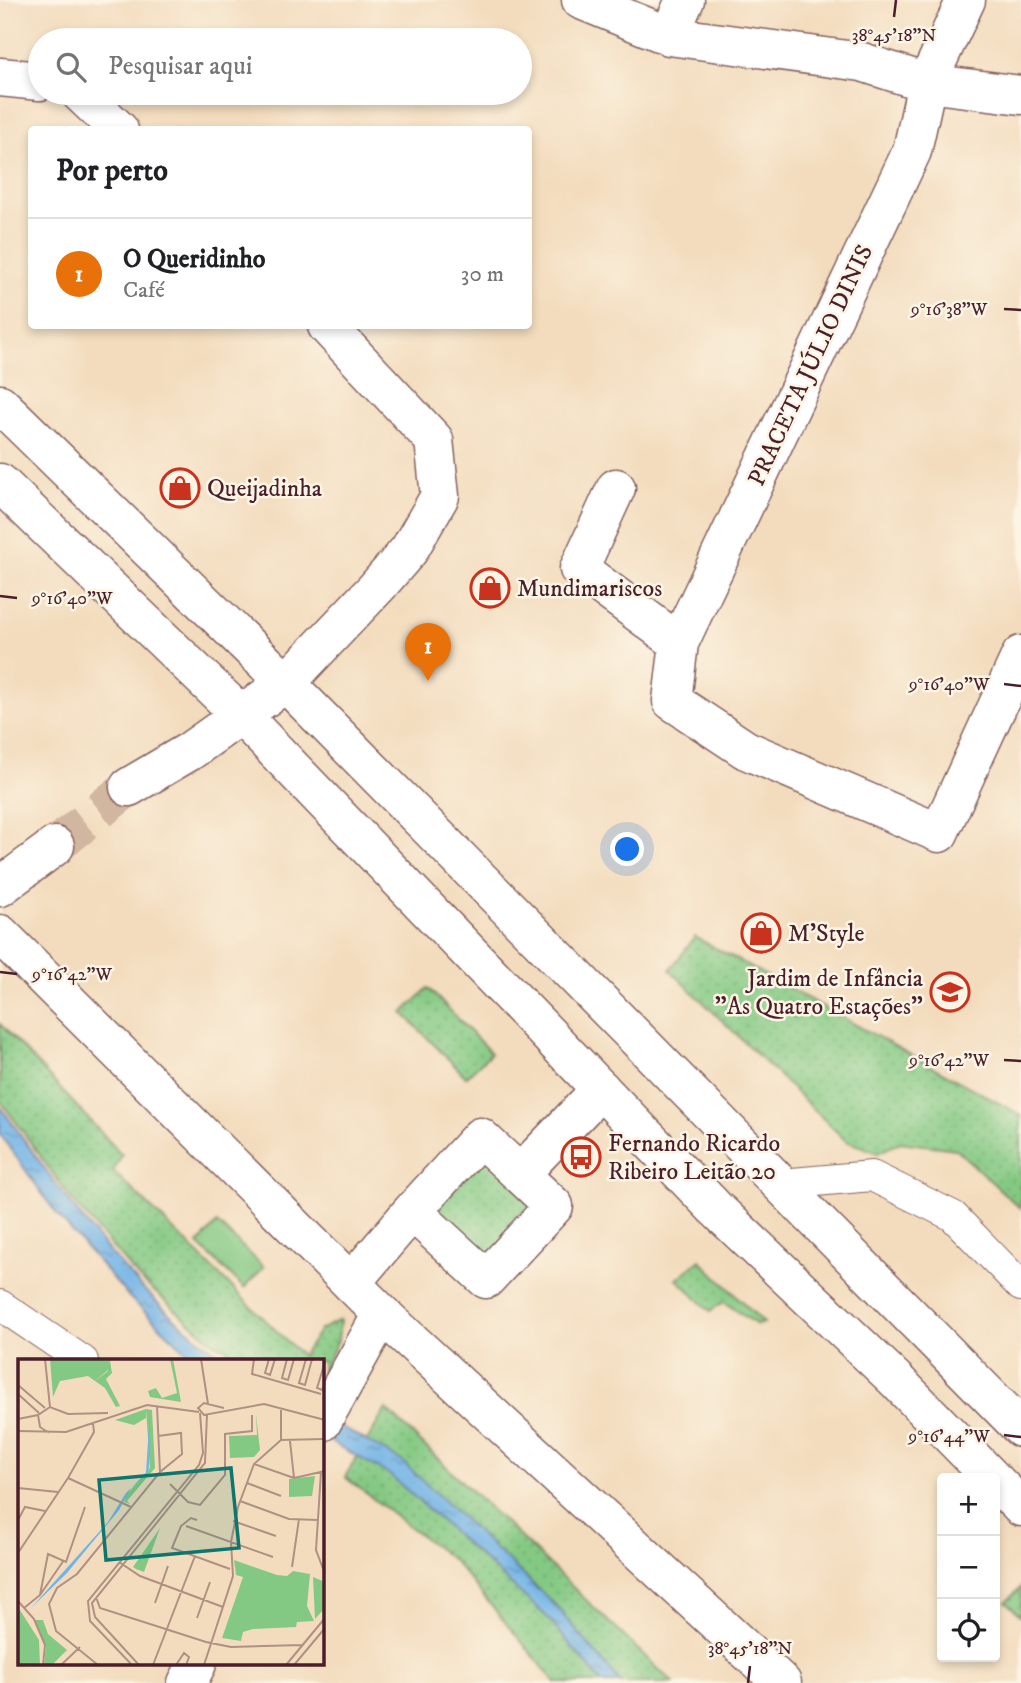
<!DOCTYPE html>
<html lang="pt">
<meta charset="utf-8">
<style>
body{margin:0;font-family:"IM FELL DW Pica",serif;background:#f6f6f6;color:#202124}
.controls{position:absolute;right:21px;bottom:21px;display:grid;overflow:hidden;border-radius:7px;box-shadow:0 4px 10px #0003}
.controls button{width:63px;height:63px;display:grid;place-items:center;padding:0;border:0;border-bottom:2px solid #e0e0e0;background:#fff;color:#202124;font:35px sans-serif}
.you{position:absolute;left:628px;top:850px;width:24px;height:24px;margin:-18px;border:5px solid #fff;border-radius:50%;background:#1a73e8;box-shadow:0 0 0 10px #1a73e833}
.badge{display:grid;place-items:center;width:46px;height:46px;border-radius:50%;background:#db2777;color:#fff;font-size:23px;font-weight:700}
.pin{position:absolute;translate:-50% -58px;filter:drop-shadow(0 2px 4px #0008)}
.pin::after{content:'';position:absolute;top:37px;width:24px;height:21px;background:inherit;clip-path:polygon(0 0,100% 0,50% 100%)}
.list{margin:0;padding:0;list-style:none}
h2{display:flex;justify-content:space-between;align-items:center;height:91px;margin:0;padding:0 28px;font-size:30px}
h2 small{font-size:23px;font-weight:400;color:#757577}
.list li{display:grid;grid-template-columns:46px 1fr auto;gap:21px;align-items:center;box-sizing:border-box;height:112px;padding:0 28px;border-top:2px solid #e0e0e0}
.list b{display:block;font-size:26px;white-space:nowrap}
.list p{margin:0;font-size:23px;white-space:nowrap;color:#757577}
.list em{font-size:23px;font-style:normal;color:#757577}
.icon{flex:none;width:38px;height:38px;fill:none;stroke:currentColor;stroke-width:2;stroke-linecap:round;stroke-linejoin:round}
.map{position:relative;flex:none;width:1021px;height:1683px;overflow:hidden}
.search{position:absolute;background:#fff;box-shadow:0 4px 10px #0003;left:28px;top:28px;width:504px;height:77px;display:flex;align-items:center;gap:18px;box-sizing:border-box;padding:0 24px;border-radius:38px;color:#757577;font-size:26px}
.panel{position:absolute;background:#fff;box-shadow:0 4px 10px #0003;left:28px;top:126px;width:504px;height:203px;border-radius:7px}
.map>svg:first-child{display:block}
.grass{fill:url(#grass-dots);stroke:#677457;stroke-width:2}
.green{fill:#84c983;stroke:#677457;stroke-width:2}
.water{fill:url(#water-ripples);stroke:#5e6a89;stroke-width:2}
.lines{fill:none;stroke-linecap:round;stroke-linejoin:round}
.minor-tunnel{stroke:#d1b6a0;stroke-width:38;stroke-dasharray:38 19;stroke-linecap:butt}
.service-casing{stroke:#85615e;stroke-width:32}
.pedestrian-casing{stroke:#85615e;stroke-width:41}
.minor-casing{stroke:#85615e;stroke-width:41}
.tertiary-casing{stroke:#85615e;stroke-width:41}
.service{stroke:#fff;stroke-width:30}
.pedestrian{stroke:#fff;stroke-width:38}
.minor{stroke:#fff;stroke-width:38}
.tertiary{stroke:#fff;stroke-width:38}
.ticks{fill:none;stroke:#4a1f2b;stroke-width:2.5}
.labels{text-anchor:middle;stroke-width:5;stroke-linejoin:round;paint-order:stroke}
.street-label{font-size:24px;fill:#4a1f2b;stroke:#fcf5e5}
.poi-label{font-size:24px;fill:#4a1f2b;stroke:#fcf5e5;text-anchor:start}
.inset-road{fill:none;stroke:#af9083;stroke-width:2}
.view{fill:#0f766e;fill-opacity:0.15;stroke:#0f766e;stroke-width:3.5}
.inset-edge{fill:none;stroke:#4a1f2b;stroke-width:3.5}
.ticks-label{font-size:18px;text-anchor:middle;fill:#4a1f2b;stroke:#fcf5e5;stroke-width:5;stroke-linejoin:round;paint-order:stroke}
</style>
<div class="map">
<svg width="1021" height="1683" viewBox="0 0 1021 1683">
<defs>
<pattern id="grass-dots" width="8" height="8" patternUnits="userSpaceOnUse" patternTransform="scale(1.75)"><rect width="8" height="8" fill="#84c983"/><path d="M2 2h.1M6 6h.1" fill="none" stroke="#74ac71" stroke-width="1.8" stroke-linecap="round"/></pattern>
<pattern id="water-ripples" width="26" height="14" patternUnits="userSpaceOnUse" patternTransform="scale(1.75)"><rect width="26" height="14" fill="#72b4e7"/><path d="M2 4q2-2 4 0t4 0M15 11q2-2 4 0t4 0" fill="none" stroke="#6092bb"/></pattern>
</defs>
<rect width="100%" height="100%" fill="#fcf5e5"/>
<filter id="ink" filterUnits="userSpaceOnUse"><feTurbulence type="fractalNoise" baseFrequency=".0143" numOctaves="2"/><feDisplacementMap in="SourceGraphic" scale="14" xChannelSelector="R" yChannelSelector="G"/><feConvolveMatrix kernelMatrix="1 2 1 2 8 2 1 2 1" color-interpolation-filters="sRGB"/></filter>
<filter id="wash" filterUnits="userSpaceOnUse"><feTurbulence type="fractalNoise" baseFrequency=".00686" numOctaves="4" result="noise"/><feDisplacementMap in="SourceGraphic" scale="28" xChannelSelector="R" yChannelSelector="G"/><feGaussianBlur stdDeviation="1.57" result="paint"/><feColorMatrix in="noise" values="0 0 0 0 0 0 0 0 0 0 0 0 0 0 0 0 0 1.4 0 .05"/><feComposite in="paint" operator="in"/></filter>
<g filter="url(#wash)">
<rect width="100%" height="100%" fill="#f3dcbd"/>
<path class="grass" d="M 695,937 L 1021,1115 L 1021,1209 L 956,1149 L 900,1142 L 878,1153 L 846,1141 L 670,970 Z
M 428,988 L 491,1053 L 466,1077 L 403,1013 Z
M 0,1024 L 122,1155 L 113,1171 L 302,1356 L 320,1330 L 340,1320 L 338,1340 L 322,1374 L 322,1361 L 248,1361 L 210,1340 L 139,1278 L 72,1200 L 0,1100 Z
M 480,1137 L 554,1206 L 486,1279 L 412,1211 Z
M 700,1260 L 764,1323 L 757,1325 L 724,1302 L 710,1311 L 677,1279 Z
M 386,1409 L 673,1683 L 556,1683 L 454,1561 L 345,1477 Z
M 1021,1587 L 1021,1616 L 1006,1602 Z"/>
<path class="green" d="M 217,1223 L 264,1267 L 244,1288 L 198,1244 Z"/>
<path class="water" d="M 0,1106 C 66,1198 134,1300 231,1361 L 197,1361 L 129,1297 L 58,1216 L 0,1134 Z
M 322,1416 L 402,1461 L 555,1605 L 621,1683 L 602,1683 L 547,1617 L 390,1475 L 322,1437 Z"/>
</g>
<g filter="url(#ink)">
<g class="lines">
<path class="minor-tunnel" d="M 55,846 L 129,787"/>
<g class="service-casing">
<path id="service" d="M 781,1184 L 872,1176 L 953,1216 L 1021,1286
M 0,1305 L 83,1361"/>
</g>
<g class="pedestrian-casing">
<path id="pedestrian" d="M 412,1211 L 480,1137 L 520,1174
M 351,1283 L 412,1211 L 486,1279 L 554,1206 L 520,1174 L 601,1089"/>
</g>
<g class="minor-casing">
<path id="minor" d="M 581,0 L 669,36 L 862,62 L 927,83 L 1021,95
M 669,36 L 685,0
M 0,77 L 40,81
M 80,93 L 119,130
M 616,488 L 579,569 L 679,643 L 672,701 L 746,750 L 939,833 L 1021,655
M 679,643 L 912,151 L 927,83 L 966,0
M 129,787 L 190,751 L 286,683 L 377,587 L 409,550 L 440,496 L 434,440 L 327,326
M 0,887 L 55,846
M 0,934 L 382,1314 L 782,1683
M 322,1422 L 382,1314
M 187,1683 L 197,1664"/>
</g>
<g class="tertiary-casing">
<path id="tertiary" d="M 0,404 L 286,683 L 1021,1428
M 0,483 L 241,715 L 714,1207 L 895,1379 L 992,1478
M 995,1481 L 1021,1507"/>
</g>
<use href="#service" class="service"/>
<use href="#pedestrian" class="pedestrian"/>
<use href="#minor" class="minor"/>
<use href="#tertiary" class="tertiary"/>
</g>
</g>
<path class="ticks" d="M 894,17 L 896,0M 1004,309 L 1021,310M 0,596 L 17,598M 1004,684 L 1021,686M 0,972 L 17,974M 1004,1060 L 1021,1061M 1004,1435 L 1021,1437M 748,1683 L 750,1666"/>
<defs>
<g id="shop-ring" transform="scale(2.0125)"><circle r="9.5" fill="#fcf5e5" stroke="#c8321e" stroke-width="1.5"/><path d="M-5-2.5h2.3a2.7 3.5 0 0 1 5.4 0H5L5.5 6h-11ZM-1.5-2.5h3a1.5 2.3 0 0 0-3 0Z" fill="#c8321e"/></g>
<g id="school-ring" transform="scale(2.0125)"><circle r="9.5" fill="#fcf5e5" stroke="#c8321e" stroke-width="1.5"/><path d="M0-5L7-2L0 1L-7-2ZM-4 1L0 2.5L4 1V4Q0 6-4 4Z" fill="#c8321e"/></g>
<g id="bus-ring" transform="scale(2.0125)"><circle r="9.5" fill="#fcf5e5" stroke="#c8321e" stroke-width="1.5"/><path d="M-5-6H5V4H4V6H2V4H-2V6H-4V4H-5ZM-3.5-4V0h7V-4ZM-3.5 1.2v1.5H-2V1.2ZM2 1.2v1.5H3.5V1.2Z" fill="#c8321e"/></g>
</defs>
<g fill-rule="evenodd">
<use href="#shop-ring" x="180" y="488"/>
<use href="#shop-ring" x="490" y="588"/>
<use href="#shop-ring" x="761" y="933"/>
<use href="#school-ring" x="950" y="992"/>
<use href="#bus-ring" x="581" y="1157"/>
</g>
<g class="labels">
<g class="street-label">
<text transform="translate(810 365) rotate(-65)" y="8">PRACETA JÚLIO DINIS</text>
</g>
<g class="poi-label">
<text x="207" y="496">Queijadinha</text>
<text x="517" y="596">Mundimariscos</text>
<text x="788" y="941">M'Style</text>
<text x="923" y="986" text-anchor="end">Jardim de Infância<tspan x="923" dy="28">"As Quatro Estações"</tspan></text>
<text x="608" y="1151">Fernando Ricardo<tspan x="608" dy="28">Ribeiro Leitão 20</tspan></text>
</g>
</g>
<g transform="translate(18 1359)">
<rect width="306" height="306" fill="#f3dcbd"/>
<path d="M 87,0 L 97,0 L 92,2 L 94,14 L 88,20 L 102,47 L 98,48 L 87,29 L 77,22 L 90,12 ZM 152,0 L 155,0 L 163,43 L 132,38 L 130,32 L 138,29 L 144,39 L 159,34 ZM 128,50 L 134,51 L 137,109 L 109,142 L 112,145 L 106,143 L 109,135 L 132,109 ZM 297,117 L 294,137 L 271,138 L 271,120 ZM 142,169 L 126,213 L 118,210 L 115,208 Z" fill="#84c983"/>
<path d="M 32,0 L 88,0 L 90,11 L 77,22 L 70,17 L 42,22 L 35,38 ZM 128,50 L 128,59 L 116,66 L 97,61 ZM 238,55 L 242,91 L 236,98 L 212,99 L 211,77 L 239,76 ZM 216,201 L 259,216 L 269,217 L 275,212 L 292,215 L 289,247 L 296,262 L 279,263 L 278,268 L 235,270 L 225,273 L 223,282 L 204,279 L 225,218 L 218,216 ZM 295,218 L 307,223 L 306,250 L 297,260 ZM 0,248 L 21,281 L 22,306 L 0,306 ZM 16,261 L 25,261 L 30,275 L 49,291 L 34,306 L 26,306 L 28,287 Z" fill="#84c983"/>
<path d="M 132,50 L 132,94 L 131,109 L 129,115 L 113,129 L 101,151 L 49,214 L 13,249 L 90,163 L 108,134 L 128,114 Z" fill="#72b4e7"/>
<path class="inset-road" d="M 27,0 L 32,48M 183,0 L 190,45M 236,0 L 234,15 L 303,35M 251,0 L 247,14 L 252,16 L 257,0M 269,0 L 264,19 L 270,21 L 276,0M 288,0 L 281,24 L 287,26 L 294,0M 307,3 L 299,29 L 304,31 L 307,24M 0,26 L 27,49M 0,35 L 21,54M 139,47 L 142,113M 206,49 L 186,44 L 180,49 L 186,56 L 246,45 L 307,61M 263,49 L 263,81 L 307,80M 20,56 L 22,68 L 31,74M 0,60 L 20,56 L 32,48 L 50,55 L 90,54M 0,72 L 48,73 L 129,46 L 181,53M 272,82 L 276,119M 236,105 L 276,119M 303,113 L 298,191 L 307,215M 50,119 L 113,148M 276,119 L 307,112M 229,124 L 263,137M 152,125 L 170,143 L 182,146 L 207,116 L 207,75 L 234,72 L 234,56M 0,129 L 40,133M 222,142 L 271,160 L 300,161M 0,161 L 7,148 L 27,152M 179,161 L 173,159 L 163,167 L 154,189 L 212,210M 215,162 L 258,177M 168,167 L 255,198M 0,194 L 50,119 L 76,73 L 75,64M 101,203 L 122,217 L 205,248M 274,208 L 281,160M 22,236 L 46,201M 78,238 L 82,249 L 188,283 L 213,288 L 285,286M 0,242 L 16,260 L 27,286 L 25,306M 137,244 L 150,207M 6,249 L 22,236 L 30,195 L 48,203 L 67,148M 179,259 L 192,223M 43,306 L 62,288M 80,306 L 38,272 L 31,245 L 39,229 L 59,215 L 142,113 L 164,95 L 163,74 L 140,77M 114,306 L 72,262 L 70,242 L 181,106 L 185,94 L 182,54M 121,306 L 77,258 L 74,244 L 187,104 L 189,55M 135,306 L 177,197M 158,306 L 166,294 L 171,298 L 168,306M 186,306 L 215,217 L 213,183 L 220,148 L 236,105 L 263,81M 268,306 L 307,259M 276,306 L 307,269"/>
<path class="view" d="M 213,109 L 221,189 L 88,201 L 81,121 Z"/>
<rect width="306" height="306" class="inset-edge"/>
</g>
<g class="ticks-label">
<text x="894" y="41">38°45'18"N</text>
<text x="949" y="315">9°16'38"W</text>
<text x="72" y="604">9°16'40"W</text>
<text x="949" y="690">9°16'40"W</text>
<text x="72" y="980">9°16'42"W</text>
<text x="949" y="1066">9°16'42"W</text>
<text x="949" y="1442">9°16'44"W</text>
<text x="750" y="1654">38°45'18"N</text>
</g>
</svg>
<div class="controls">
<button>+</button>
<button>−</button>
<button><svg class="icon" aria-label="locate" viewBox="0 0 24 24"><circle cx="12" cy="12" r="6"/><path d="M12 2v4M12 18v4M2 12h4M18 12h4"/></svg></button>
</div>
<div class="you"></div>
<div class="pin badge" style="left:428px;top:681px;background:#e8710a">1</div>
<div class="search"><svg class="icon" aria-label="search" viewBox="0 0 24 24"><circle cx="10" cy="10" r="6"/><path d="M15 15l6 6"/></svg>Pesquisar aqui</div>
<section class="panel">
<h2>Por perto<small></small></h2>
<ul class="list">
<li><span class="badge" style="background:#e8710a">1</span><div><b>O Queridinho</b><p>Café</p></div><em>30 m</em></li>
</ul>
</section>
</div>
